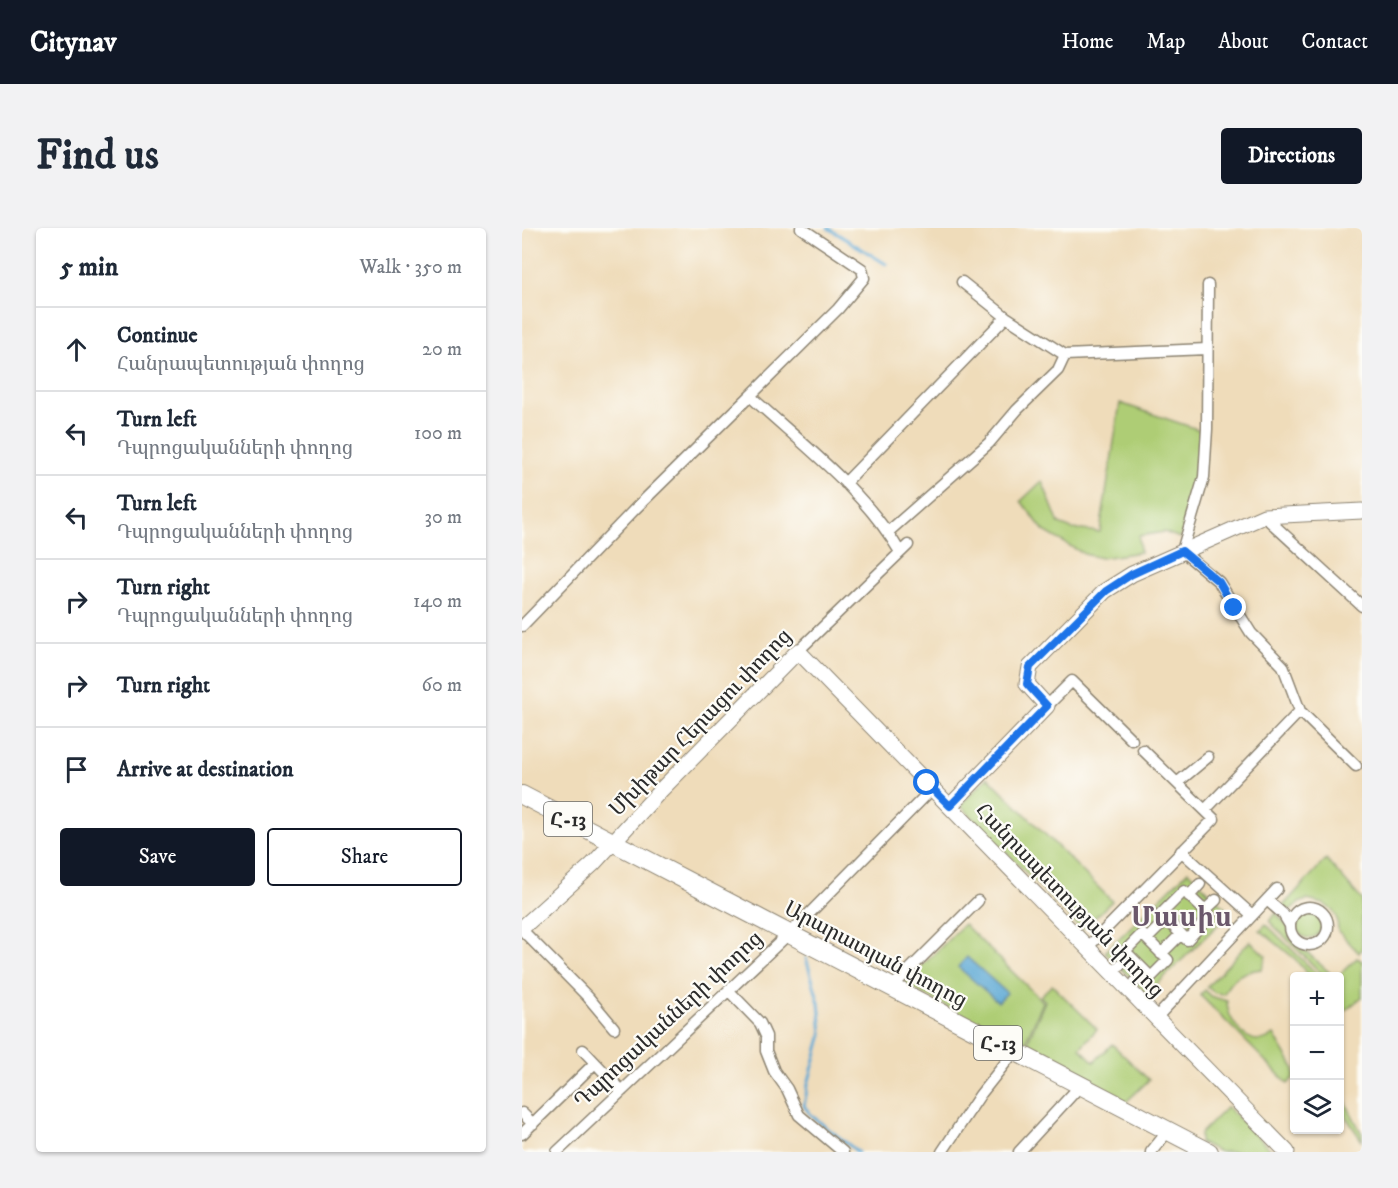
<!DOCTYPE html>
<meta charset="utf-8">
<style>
body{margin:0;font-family:"IM FELL DW Pica","Noto Serif Armenian",serif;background:#f2f2f3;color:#1f2937}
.controls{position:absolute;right:18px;bottom:18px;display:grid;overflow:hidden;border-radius:6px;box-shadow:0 2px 4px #0004}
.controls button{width:54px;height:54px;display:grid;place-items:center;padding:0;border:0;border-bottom:2px solid #e0e1e3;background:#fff;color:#1f2937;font:30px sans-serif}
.stop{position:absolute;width:18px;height:18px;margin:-14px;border:4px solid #1a73e8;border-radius:50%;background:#fff}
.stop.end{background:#1a73e8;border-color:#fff;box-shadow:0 2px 6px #0008}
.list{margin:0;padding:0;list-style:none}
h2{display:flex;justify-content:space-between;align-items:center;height:78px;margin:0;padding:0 24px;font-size:26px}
h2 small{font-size:20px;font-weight:400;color:#747a83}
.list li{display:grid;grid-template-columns:39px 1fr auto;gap:18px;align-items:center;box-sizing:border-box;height:84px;padding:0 24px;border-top:2px solid #e0e1e3}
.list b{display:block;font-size:22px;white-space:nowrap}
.list p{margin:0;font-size:20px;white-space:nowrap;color:#747a83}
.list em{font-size:20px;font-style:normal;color:#747a83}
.actions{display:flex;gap:12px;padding:18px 24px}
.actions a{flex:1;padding:14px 0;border:2px solid #111827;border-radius:6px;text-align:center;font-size:21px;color:#111827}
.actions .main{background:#111827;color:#fff}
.icon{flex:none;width:33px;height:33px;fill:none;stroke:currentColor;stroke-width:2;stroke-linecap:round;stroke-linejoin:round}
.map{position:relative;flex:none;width:840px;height:924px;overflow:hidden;border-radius:6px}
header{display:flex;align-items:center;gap:36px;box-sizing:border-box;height:84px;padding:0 30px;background:#111827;color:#fff}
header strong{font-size:28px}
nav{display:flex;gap:33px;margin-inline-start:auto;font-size:21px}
.intro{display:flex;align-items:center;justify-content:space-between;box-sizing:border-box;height:144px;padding:0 36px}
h1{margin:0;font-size:42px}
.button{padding:15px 27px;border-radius:6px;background:#111827;color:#fff;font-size:21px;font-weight:700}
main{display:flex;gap:36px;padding:0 36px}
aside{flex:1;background:#fff;border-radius:6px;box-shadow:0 2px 4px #0004}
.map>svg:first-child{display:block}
.green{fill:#aecd75;stroke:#6c7c50;stroke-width:1.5}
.water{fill:#5ca8d4;stroke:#446a80;stroke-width:1.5}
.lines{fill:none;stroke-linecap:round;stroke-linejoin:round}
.stream{stroke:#5ca8d4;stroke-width:3}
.street-casing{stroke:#8d8472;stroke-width:13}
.secondary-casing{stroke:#8d8472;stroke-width:17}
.primary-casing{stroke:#8d8472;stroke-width:20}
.street{stroke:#fff;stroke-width:10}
.secondary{stroke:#fff;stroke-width:15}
.primary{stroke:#fff;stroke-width:18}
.route{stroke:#1a73e8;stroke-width:8}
.labels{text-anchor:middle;stroke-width:4.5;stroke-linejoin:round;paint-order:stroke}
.shield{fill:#fdfcf7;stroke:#6a6a68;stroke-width:1.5}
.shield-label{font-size:20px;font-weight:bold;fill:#2b2b2b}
.street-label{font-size:21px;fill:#2b2b2b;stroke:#fdfcf7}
.district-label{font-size:27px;font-weight:bold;letter-spacing:1.5px;fill:#6b586b;stroke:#fdfcf7}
</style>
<header>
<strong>Citynav</strong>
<nav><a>Home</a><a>Map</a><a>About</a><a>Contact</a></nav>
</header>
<div class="intro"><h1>Find us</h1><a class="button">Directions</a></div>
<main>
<aside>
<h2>5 min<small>Walk · 350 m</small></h2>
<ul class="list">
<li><svg class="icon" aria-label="ahead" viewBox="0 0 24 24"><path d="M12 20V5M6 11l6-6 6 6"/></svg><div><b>Continue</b><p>Հանրապետության փողոց</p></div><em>20 m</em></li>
<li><svg class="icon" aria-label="left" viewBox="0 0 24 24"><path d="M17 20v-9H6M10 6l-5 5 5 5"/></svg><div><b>Turn left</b><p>Դպրոցականների փողոց</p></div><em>100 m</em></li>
<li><svg class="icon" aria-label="left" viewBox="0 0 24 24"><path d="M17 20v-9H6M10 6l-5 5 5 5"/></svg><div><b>Turn left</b><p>Դպրոցականների փողոց</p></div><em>30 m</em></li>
<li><svg class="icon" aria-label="right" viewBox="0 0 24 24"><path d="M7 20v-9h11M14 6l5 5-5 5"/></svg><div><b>Turn right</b><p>Դպրոցականների փողոց</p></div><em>140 m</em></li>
<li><svg class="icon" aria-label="right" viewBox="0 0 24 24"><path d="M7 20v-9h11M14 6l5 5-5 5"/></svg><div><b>Turn right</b></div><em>60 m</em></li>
<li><svg class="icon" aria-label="arrive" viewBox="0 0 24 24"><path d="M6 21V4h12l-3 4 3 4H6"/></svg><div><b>Arrive at destination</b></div></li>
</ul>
<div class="actions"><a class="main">Save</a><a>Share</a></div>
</aside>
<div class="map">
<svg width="840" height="924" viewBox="0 0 840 924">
<rect width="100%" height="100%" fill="#fdfcf7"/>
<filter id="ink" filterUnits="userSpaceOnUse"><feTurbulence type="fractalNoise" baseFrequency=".0167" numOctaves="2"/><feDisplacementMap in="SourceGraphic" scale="12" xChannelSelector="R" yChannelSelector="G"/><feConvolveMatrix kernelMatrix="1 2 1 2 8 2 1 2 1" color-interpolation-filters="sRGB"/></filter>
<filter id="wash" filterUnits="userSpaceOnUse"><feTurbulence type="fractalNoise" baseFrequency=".008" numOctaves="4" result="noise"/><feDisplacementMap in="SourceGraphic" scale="24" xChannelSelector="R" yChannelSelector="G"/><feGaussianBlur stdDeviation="1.35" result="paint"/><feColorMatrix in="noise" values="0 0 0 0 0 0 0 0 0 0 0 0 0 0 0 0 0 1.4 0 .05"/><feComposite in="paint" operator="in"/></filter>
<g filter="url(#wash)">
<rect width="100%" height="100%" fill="#efdcba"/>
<path class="green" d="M 598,175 L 678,202 L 677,251 L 658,310 L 642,304 L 617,308 L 618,324 L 579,330 L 562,326 L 522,303 L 499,273 L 520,253 L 537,296 L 550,301 L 578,304 Z
M 466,549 L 590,673 L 560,702 L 438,577 Z
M 804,631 L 840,672 L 840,720 L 837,725 L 816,703 L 815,691 L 811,683 L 802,676 L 785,672 L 777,675 L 765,684 L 760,679 Z
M 666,643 L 708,685 L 625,766 L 583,724 Z
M 754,685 L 766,699 L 768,709 L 808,745 L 805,748 L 802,748 L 747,693 Z
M775 698a12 12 0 1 1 24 0a12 12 0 1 1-24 0Z
M 442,696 L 521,774 L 501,819 L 382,756 Z
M 744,696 L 748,700 L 797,748 L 787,748 L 773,731 L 738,702 Z
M 728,713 L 744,728 L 740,741 C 721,743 709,749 702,766 L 693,765 L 685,759 Z
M 835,730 L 840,733 L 840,769 L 818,787 L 818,748 L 816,748 Z
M 530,757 L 575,801 L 558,820 L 572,834 L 590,816 L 627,852 L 603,875 L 503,820 L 523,773 L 518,768 Z
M 683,762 L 688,768 L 705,773 C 705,789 720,813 738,812 C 743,812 748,809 752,807 L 772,840 L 772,849 L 766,856 L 678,767 Z
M 818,839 L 824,875 L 840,906 L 840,913 L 818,880 Z
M 705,879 L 751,924 L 698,924 L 678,915 L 678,906 Z"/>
<path class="water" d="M 445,729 L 485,765 L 476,774 L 436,739 Z"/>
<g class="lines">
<path class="stream" d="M 306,0 L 364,36
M 284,730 L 297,775 L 300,806 L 286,856 L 282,878 L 290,888 L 336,924"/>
</g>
</g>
<g filter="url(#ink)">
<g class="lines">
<g class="street-casing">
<path id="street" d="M 440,54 L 484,89 L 543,127 L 685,121
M 686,57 L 685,201 L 682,249 L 660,323 L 697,354 L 729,405 L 761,438 L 778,483 L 834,538
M 228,168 L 316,81 L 342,50 L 340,41 L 279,0
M 323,255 L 484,89
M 742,288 L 840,378
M 366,304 L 467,215 L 495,182 L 536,142 L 543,127
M 0,398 L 113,281 L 228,168 C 280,216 342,262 378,324
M 276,423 L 386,317
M 525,478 L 550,453 L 610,512
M 655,555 L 686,529
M 683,582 L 778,483
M 659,623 L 730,687
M 662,663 L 688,688 L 665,712 L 639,686 Z
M 667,668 L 678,656
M 745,672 L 761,686 L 767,696
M768 698a19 19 0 1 1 38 0a19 19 0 1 1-38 0Z
M 682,683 L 694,672
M 0,702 L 66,769 L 92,800
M 620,706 L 646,732 L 629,749 L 603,723 Z
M 625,711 L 644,692
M 565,720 L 692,591 L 621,522
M 639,726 L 659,706
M 597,738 L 608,728
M 613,754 L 623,744
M 369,760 L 456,673
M 207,763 L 238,795 L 244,808 L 244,823 L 252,843 L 265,861 L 277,887 L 321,924
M 634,790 L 755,661
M 61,822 L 100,863
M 0,885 L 11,896
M 0,906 L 73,835
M 35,924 L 275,698 L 411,560
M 420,924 L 458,867 L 492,824
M 497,924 L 558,858
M 629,924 L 646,903"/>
</g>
<g class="secondary-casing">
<path id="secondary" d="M 428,578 L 525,478 L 505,456 L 508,439 L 583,363 L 610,346 L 742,288 L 840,283
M 0,700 L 71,636 L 138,563 L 276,423 L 765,924"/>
</g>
<g class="primary-casing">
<path id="primary" d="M 0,567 L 687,924"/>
</g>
<use href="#street" class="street"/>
<use href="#secondary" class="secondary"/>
<use href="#primary" class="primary"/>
</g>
</g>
<g class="lines" filter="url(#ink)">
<path class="route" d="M 405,555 L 428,578 L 525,478 L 505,456 L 508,439 L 584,363 L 610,346 L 660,323 L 697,354 L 712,380"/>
</g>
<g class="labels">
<g class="shield">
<rect x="22" y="574" width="48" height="34" rx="4.5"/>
<rect x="452" y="798" width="48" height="34" rx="4.5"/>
</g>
<g class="shield-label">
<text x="46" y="598">Հ-13</text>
<text x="476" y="822">Հ-13</text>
</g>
<g class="street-label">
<text transform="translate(178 494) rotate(-46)" y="7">Մխիթար Հերացու փողոց</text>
<text transform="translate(548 672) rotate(46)" y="7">Հանրապետության փողոց</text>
<text transform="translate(354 726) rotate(28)" y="7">Արարատյան փողոց</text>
<text transform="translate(146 791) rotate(-43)" y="7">Դպրոցականների փողոց</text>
</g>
<g class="district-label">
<text x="660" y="698">Մասիս</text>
</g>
</g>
</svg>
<div class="controls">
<button>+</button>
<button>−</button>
<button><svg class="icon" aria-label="layers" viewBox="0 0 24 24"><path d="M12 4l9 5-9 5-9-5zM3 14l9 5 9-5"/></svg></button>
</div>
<div class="stop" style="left:405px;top:555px"></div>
<div class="stop end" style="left:712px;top:380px"></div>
</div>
</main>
